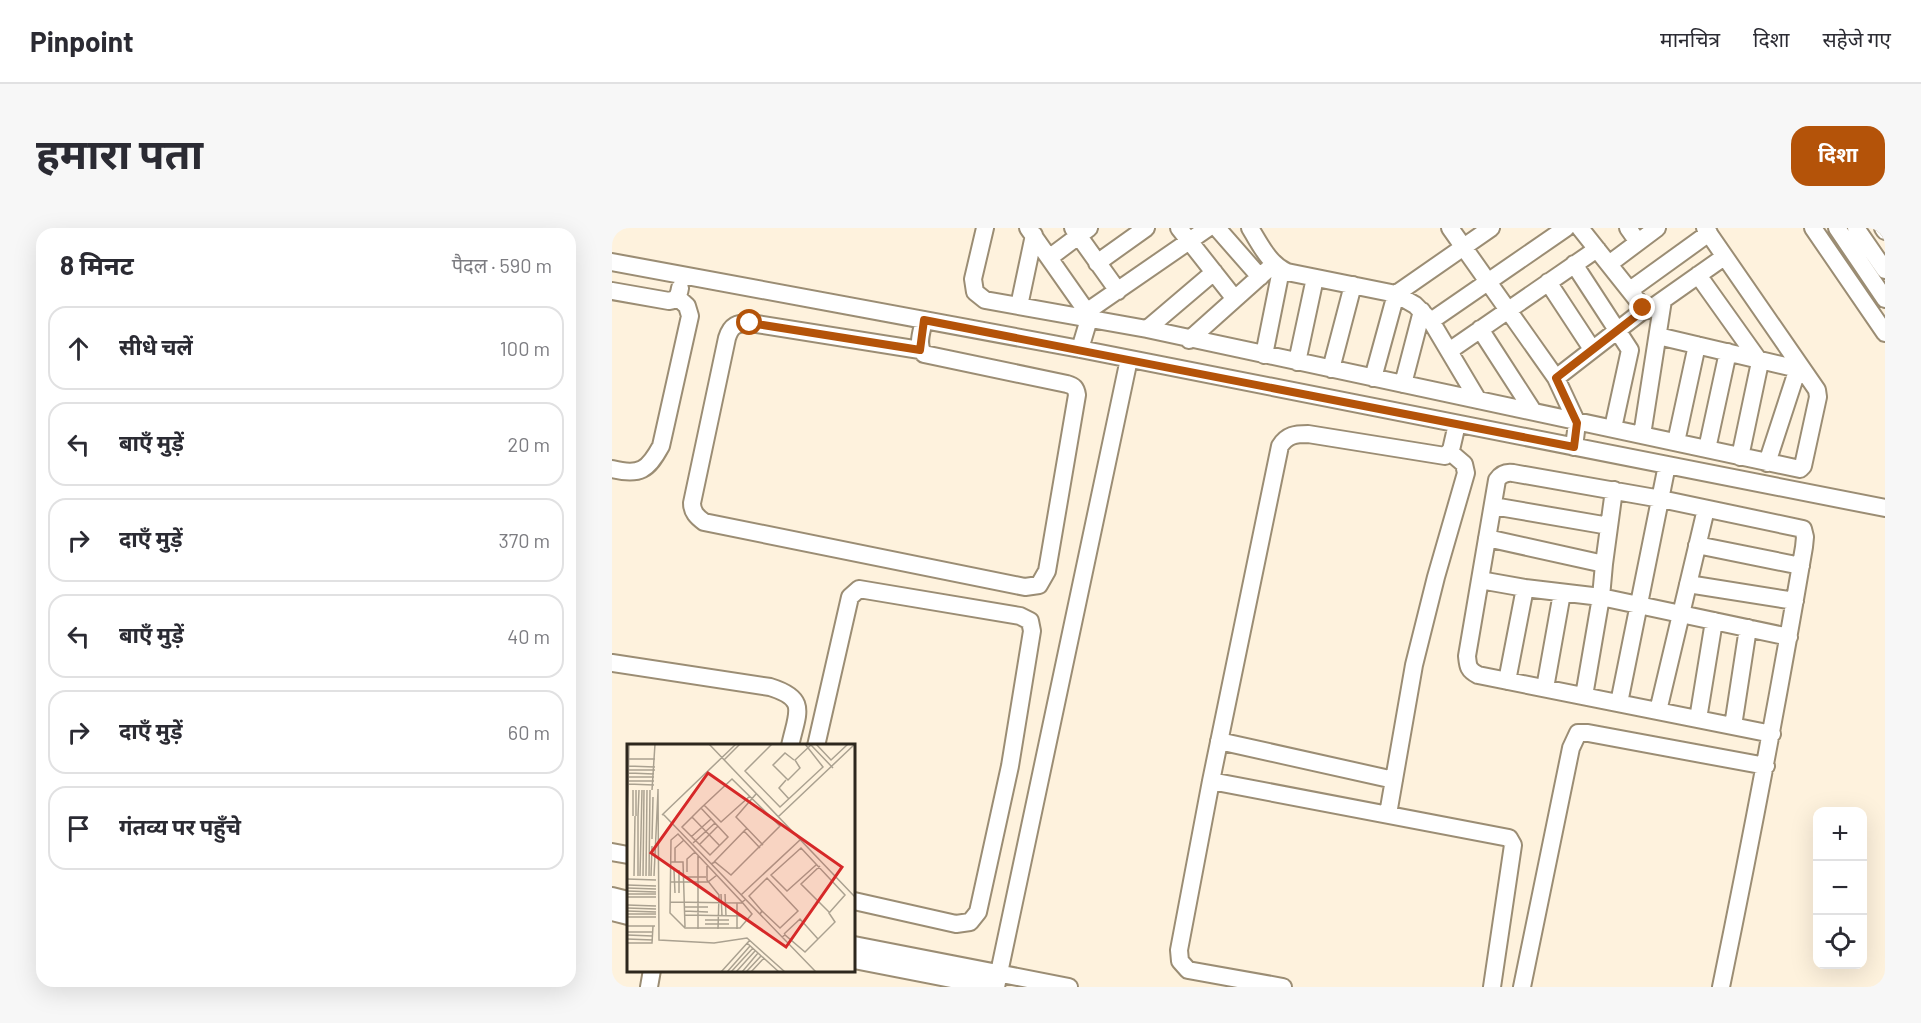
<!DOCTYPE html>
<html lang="hi">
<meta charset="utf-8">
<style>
body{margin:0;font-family:Barlow,"Noto Sans Devanagari",sans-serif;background:#f7f7f7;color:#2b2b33}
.controls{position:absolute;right:18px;bottom:18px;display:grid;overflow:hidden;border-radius:12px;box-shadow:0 6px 24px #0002}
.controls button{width:54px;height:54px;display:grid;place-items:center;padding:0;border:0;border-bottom:2px solid #e1e1e2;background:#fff;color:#2b2b33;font:30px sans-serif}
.stop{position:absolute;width:18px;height:18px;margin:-14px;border:4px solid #b45309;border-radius:50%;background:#fff}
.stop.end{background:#b45309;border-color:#fff;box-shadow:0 2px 6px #0008}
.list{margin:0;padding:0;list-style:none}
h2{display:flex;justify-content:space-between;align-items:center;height:78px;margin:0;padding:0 24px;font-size:26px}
h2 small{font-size:20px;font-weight:400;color:#7c7c81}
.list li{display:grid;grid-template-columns:39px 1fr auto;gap:18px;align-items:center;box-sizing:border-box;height:84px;margin:0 12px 12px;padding:0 12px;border:2px solid #e1e1e2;border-radius:18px}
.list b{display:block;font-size:22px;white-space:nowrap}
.list em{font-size:20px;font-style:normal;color:#7c7c81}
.icon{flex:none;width:33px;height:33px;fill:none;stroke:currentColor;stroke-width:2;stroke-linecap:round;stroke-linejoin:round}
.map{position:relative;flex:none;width:1273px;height:759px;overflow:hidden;border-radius:18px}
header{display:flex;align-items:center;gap:36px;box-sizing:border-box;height:84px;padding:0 30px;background:#fff;border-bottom:2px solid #e1e1e2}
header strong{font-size:28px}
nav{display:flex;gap:33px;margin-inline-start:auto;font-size:21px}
.intro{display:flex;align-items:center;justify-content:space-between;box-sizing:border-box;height:144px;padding:0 36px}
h1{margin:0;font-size:42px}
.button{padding:15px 27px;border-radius:18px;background:#b45309;color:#fff;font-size:21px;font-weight:700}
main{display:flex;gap:36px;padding:0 36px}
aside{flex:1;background:#fff;border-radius:18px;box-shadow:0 6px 24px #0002}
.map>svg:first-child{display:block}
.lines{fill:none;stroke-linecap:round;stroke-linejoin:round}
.minor-casing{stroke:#9b8d74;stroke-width:20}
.minor{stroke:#fff;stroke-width:16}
.route{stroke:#b45309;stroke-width:8}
.inset-road{fill:none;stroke:#aaa190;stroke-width:1.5}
.view{fill:#d62828;fill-opacity:0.15;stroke:#d62828;stroke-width:3}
.inset-edge{fill:none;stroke:#2d271d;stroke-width:3}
</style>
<header>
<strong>Pinpoint</strong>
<nav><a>मानचित्र</a><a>दिशा</a><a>सहेजे गए</a></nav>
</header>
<div class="intro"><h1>हमारा पता</h1><a class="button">दिशा</a></div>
<main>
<aside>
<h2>8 मिनट<small>पैदल · 590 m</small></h2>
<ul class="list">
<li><svg class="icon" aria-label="ahead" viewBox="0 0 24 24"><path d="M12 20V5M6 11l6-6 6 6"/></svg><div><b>सीधे चलें</b></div><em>100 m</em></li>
<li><svg class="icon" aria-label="left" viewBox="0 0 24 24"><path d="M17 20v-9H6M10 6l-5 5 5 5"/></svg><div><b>बाएँ मुड़ें</b></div><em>20 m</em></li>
<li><svg class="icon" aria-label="right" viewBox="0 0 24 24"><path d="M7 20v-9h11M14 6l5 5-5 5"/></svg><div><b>दाएँ मुड़ें</b></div><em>370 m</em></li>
<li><svg class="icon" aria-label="left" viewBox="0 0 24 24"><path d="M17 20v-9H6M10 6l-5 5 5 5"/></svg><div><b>बाएँ मुड़ें</b></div><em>40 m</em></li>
<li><svg class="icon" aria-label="right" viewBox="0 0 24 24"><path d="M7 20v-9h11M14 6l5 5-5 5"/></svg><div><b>दाएँ मुड़ें</b></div><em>60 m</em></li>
<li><svg class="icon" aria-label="arrive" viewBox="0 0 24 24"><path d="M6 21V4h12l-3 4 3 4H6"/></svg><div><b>गंतव्य पर पहुँचे</b></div></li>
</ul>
</aside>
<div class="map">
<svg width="1273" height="759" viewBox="0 0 1273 759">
<rect width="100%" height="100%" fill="#fef2dd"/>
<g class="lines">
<g class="minor-casing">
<path id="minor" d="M 373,0 L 361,51 L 363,64 L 373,72 L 535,101 L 1188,241 L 1191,238 L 1206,169 L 1205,162 L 1093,0
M 416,0 L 475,84
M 461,0 L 506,63
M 567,0 L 623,71
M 605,0 L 648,49
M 638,0 C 648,16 657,36 675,44 L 784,66 L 803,77 L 819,93 L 866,172
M 838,0 L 944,150 L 965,195 L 962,219
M 968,0 L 1030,78 L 1035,82 L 1041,79 L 1112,29
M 1016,0 L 1026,14
M 1201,0 L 1273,105
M 1225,0 L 1273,71
M 1244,0 L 1273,42
M 1271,0 L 1273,3
M 437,30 L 477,0
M 0,34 L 468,121 L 1273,280
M 485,35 L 534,0
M 962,36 L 1018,122 L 1001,200
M 997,36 L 1045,0
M 1086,47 L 1148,134 L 1128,229
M 936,54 L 980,121
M 1018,62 L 1097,5
M 0,63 L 57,73 C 65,72 67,67 68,60
M 407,78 L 422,7
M 467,89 L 596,0
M 819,93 L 954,0
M 535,101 L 602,44
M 868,101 L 921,183
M 1046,108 L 1186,141
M 577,112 L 662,36
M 468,121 L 477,91
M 308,122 L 138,95 C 125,95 119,97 115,110 L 80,275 C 80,284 85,289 92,294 L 413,359 L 427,357 L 435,343 L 465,167 C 464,160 462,158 455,156 L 312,126 C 304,117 310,103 312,92
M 837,123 L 985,21
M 652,127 L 669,42
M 685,134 L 703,50
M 719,141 L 741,57
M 761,150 L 784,66 L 879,0
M 944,150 L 1033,81
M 791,156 L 810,83
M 1030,207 L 1051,72
M 1064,214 L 1085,117
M 1095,221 L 1116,124
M 1155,235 L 1187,137
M 0,241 C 28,248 36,242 49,218 L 78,88 L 75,78 L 65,69
M 881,278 L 997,298
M 875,310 L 992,336
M 1085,317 L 1189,338
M 868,352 L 913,360 L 989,369 L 1177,409
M 1076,356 L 1183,373
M 0,435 L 158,459 C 197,471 185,485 178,518
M 895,453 L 913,360
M 933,460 L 950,365
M 972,468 L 989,369 L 992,336 L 1002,262
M 1007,475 L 1055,237
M 1046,483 L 1094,281
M 1086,491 L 1102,393
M 1121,498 L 1136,400
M 607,513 L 782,552
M 204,518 L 238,369 L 247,361 L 408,388 L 418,393 L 420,403 L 398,538 L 366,684 L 358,694 L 344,696 L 242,673
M 599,553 L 897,610 L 901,617 L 880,759
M 776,586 L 802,437 L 824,349 L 854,245 L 852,236 L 838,224
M 0,624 L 16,627
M 0,668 L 16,672
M 0,684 L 16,688
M 242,717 L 457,759
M 242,732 L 381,759
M 37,759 L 40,742
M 384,759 L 517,131
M 671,759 L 576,742 L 568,733 L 567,722 L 599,553 L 668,218 C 675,207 683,206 696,206 L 833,228 L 839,222 L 845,196
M 910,759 L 959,520 L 966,505 L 976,505 L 1154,538
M 1109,759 C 1139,613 1167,466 1192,319 L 1193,309 L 1191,301 L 1049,271 L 901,245 C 894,244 889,246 885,252 L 855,428 C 856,438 856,442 866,447 L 1160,506"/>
</g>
<use href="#minor" class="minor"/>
</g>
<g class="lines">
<path class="route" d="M 138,95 L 308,122 L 312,92 L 962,219 L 965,195 L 944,150 L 1033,81 L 1031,80"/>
</g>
<g transform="translate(15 516)">
<rect width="228" height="228" fill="#fef2dd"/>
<path class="inset-road" d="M 82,0 L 228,153M 145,0 L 118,27 L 153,63 L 196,23 L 178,0M 189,0 L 204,16 L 221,0M 184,1 L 206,24M 2,15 L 28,15M 97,16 L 113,0M 167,16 L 158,9 L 146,21 L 161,36 L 173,24 L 168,16 L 185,0M 1,22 L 28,23M 2,26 L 28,26M 2,29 L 27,30M 1,33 L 27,33M 159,36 L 152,44 L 162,55M 1,37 L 27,37M 1,40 L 27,41M 31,45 L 32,196 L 87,199 L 120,194 L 158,228M 1,46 L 2,0M 25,46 L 28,0M 129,50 L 109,73 L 136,101M 77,61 L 94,78 L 123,52M 74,64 L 101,93 L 83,111 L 55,83 L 74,64 L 105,35 L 153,82 L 104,131 L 88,118 L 84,120M 36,70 L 189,228M 35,71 L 109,0M 6,72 L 6,46M 9,72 L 9,46M 11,72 L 12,46M 65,73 L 93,102M 151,73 L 228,0M 0,74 L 1,46M 117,87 L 133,104M 64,93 L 84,75M 25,95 L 26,53M 66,99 L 88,79M 72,101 L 91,82M 44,118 L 56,118 L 58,183M 48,118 L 48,104 L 57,96M 87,118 L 120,84M 80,122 L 80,136 L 92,151 L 91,185M 193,122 L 174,140 L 202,168M 47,126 L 48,149M 52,126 L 52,149M 60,128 L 60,115 L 68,108M 7,132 L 8,72M 11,132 L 11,72M 13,132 L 15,46M 16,132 L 17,46M 19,132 L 20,46M 22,132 L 23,46M 24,132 L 25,102M 27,132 L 31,47M 57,133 L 79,133M 0,135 L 29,136M 43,138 L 81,138 L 90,131M 0,141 L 29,142M 0,144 L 29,145M 0,147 L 29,148M 0,150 L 29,150M 94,150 L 95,172M 98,150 L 99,172M 114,151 L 174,95M 0,153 L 29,153M 43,158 L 116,159M 115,158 L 125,170 L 113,184 L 58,184 L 43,169 L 44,96 L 51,90 L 115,158 L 118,156M 0,161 L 29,162M 57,163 L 81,163M 0,164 L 29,165M 0,167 L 29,168M 57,167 L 81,168M 0,170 L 29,170M 133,170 L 135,167 L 122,152 L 140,134 L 171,167 L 153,184 L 135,167M 58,171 L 115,172M 1,173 L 29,173M 78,176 L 102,176M 78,180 L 102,180M 0,182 L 28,182M 71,185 L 71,112M 110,185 L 110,159M 0,188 L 26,188M 157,190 L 173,175 L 191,195M 0,191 L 26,192M 155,193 L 158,191 L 178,208 L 208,178 L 202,169 L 218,151 L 174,104 L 144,131 L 160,147 L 189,121M 0,195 L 26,196M 0,199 L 25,199 L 26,182M 120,199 L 152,228M 94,228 L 123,196M 100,228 L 123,202M 104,228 L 126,204M 109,228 L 128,207M 115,228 L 131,209M 119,228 L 134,212M 124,228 L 137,214"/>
<path class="view" d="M 81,29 L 215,123 L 159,203 L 24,109 Z"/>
<rect width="228" height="228" class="inset-edge"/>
</g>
</svg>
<div class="controls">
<button>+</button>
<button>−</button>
<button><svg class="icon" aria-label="locate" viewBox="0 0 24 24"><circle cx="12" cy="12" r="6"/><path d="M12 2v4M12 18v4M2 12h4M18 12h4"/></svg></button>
</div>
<div class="stop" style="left:138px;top:95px"></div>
<div class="stop end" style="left:1031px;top:80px"></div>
</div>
</main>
